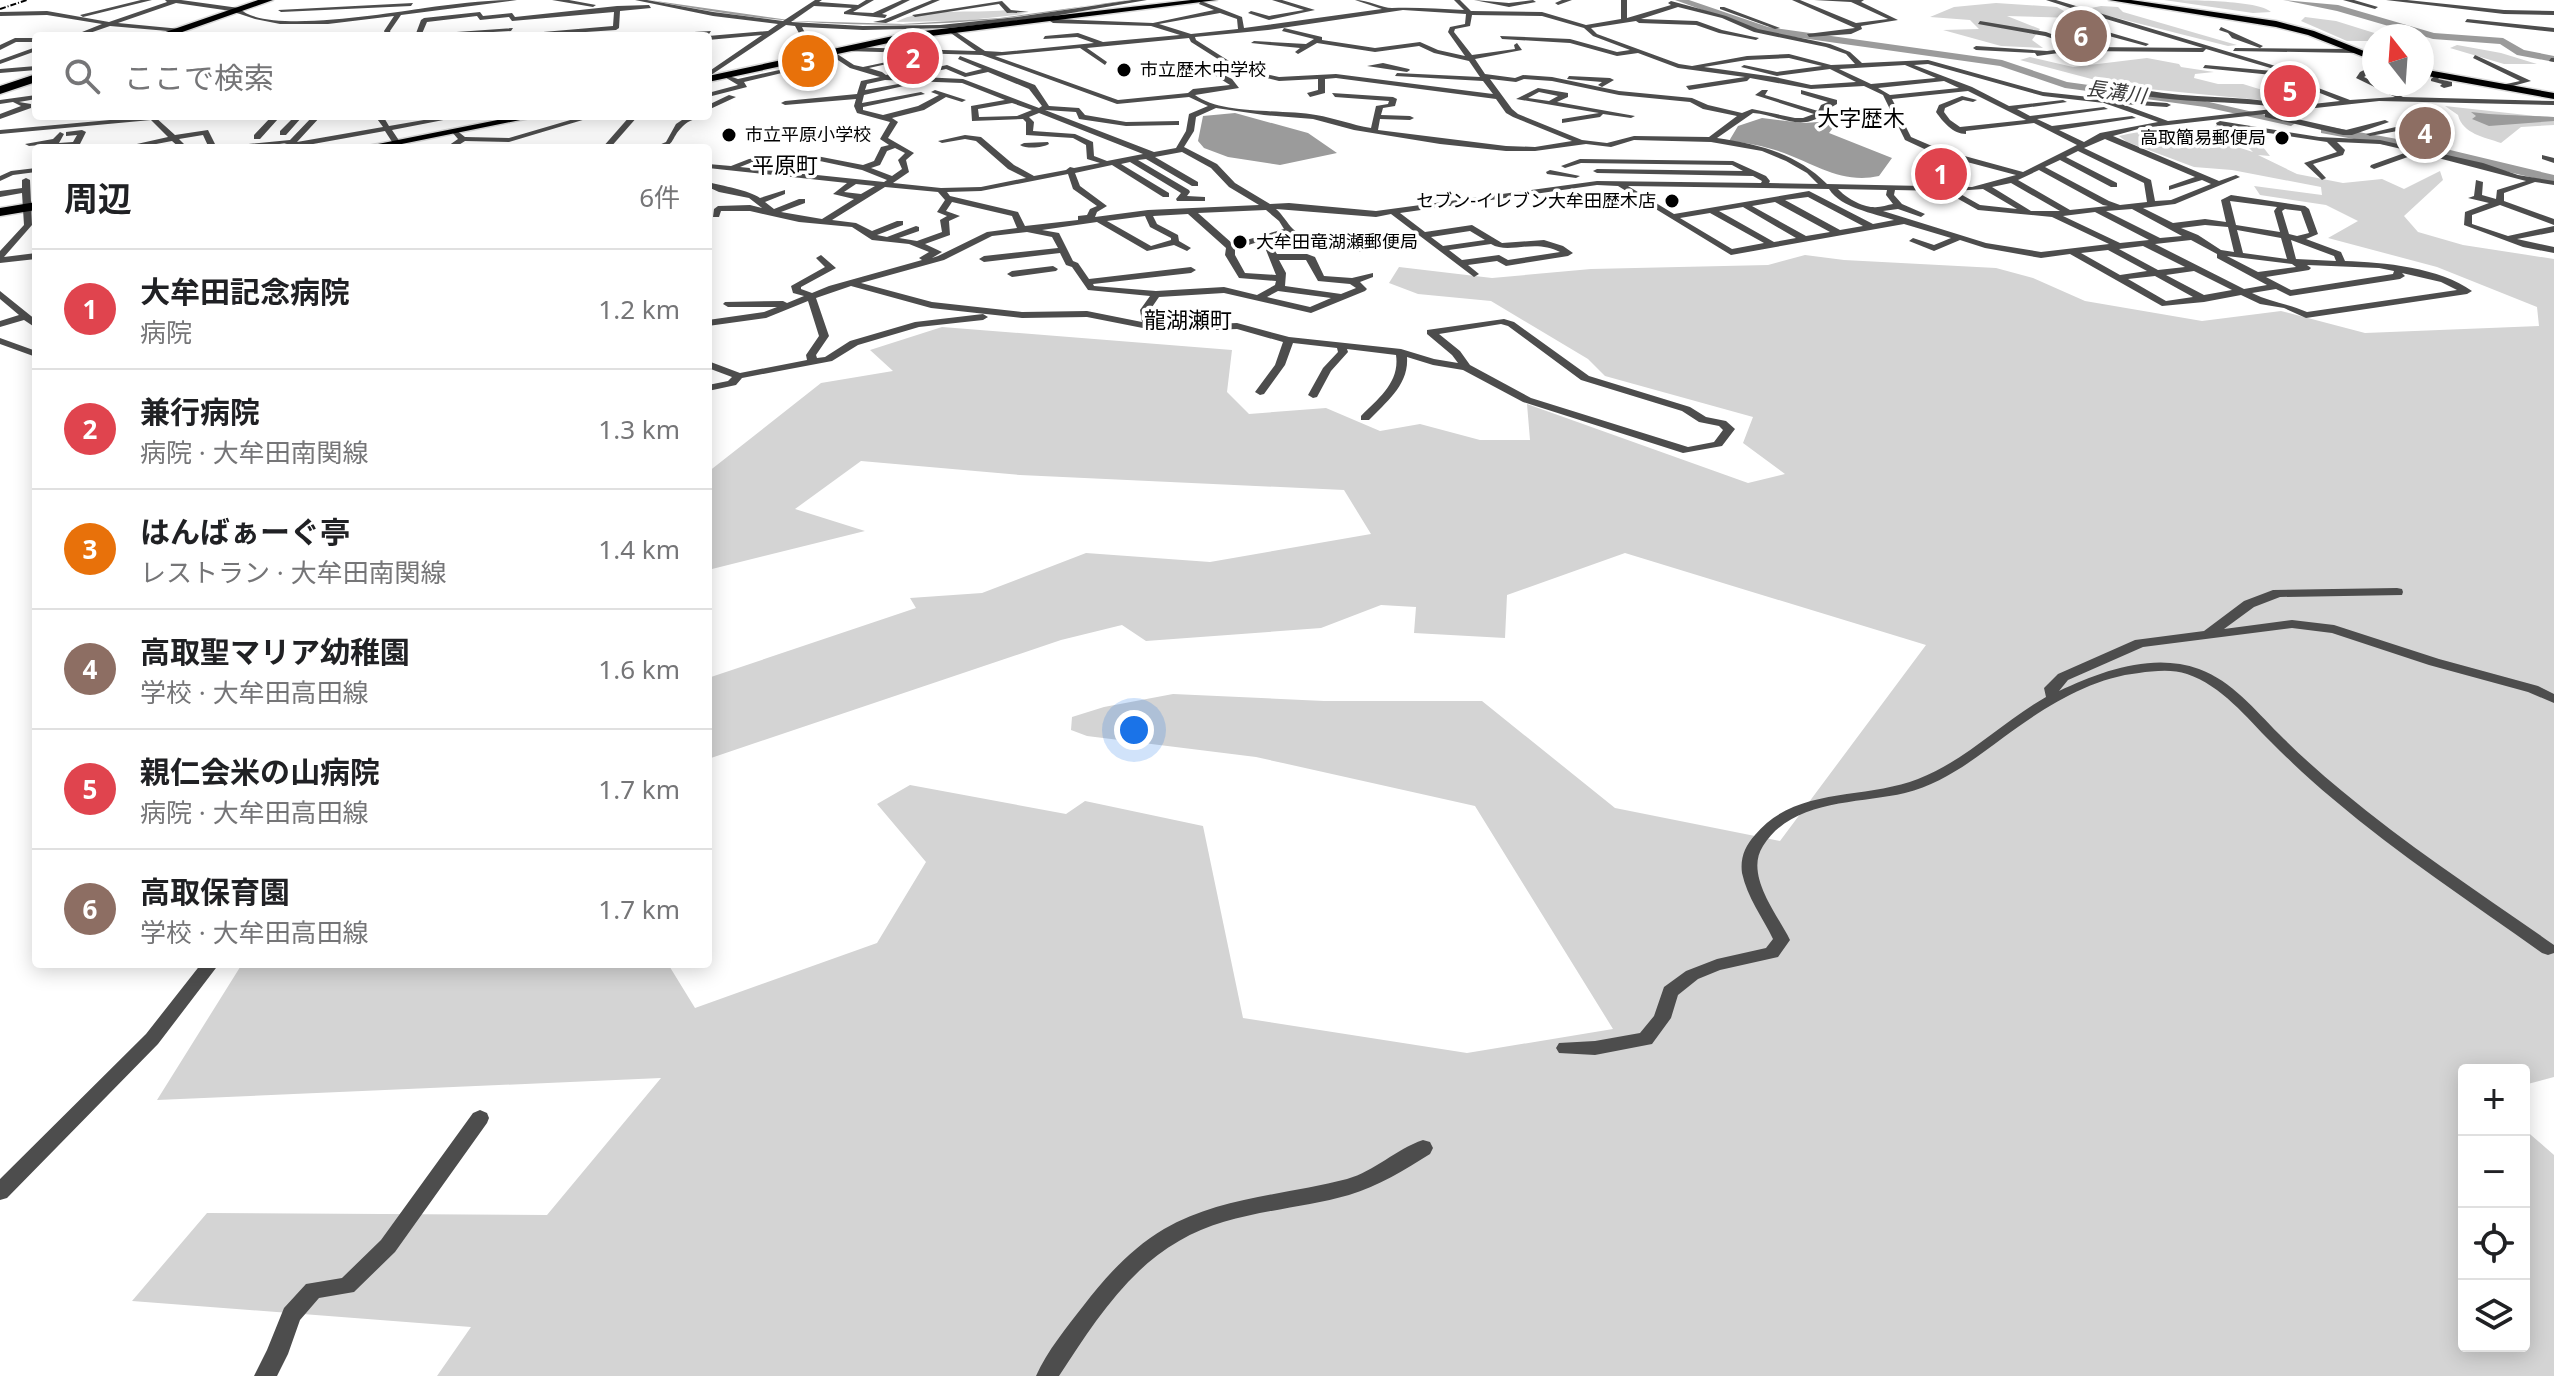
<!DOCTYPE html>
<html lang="ja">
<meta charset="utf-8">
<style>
body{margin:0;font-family:"Noto Sans","Noto Sans JP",sans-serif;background:#f2f2f2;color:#202124}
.controls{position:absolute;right:24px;bottom:24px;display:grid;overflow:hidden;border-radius:8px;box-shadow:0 4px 20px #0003}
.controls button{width:72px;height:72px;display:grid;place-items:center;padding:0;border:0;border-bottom:2px solid #e0e0e0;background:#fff;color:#202124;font:40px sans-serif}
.compass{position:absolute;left:2362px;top:24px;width:72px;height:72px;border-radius:50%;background:#fff;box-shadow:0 4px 20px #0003;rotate:343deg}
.you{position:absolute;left:1134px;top:730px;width:28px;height:28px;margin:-20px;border:6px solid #fff;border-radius:50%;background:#1a73e8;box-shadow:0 0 0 12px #1a73e833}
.badge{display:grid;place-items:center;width:52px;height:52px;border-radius:50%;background:#7c3aed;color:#fff;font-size:26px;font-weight:700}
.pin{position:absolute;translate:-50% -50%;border:4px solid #fff;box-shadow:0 2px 8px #0006}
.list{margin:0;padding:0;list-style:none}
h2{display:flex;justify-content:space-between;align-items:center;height:104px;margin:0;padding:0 32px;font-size:34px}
h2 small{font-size:26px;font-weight:400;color:#757577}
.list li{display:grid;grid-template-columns:52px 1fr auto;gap:24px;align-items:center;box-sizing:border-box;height:120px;padding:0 32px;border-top:2px solid #e0e0e0}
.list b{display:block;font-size:30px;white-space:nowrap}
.list p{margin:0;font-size:26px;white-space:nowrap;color:#757577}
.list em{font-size:26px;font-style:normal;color:#757577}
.icon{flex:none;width:44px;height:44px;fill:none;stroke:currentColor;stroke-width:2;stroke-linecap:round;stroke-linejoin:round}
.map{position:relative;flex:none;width:2554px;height:1376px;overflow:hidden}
.search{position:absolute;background:#fff;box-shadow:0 4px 20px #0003;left:32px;top:32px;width:680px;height:88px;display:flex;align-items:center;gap:20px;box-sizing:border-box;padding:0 28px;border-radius:8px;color:#757577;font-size:30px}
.panel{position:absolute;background:#fff;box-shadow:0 4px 20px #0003;left:32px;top:144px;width:680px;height:824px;border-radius:8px}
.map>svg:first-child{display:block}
.green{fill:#d4d4d4}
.water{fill:#9b9b9b}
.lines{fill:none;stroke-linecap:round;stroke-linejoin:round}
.river{fill:#9b9b9b;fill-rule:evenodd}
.major-casing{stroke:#dbdbdb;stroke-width:3}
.highway-casing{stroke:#dbdbdb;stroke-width:3}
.minor{fill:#4d4d4d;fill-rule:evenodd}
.major{fill:#000;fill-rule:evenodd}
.highway{fill:#000;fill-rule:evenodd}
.rail{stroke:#000;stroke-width:2;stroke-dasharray:6 2 1 2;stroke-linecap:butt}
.poi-dot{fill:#000;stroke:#fff;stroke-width:3}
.labels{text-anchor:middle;stroke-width:7;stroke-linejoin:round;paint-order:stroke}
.far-poi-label{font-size:18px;fill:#000;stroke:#fff;text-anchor:start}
.far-water-label{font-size:20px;font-style:italic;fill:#3c3c3c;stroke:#fff}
.far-quarter-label{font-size:22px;fill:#000;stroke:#fff}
</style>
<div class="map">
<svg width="2554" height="1376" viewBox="0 0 2554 1376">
<rect width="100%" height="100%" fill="#fff"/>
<path class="green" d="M 2164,0 C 2187,0 2259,0 2271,12 L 2253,13 Z
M 1996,3 L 2057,7 L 2076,18 L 2007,16 L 2040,29 L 2032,40 L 2043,48 L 2001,46 L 1943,30 L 1979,29 L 1970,20 L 1930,17 L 1954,7 Z
M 2101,6 L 2118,7 L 2123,12 L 2237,45 L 2228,46 L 2101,14 L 2091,8 Z
M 1006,10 L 1025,14 L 960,21 L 896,22 C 922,7 974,14 1006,10 Z
M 2305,17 L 2336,21 L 2384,36 L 2374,36 L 2374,41 L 2347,41 L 2301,21 Z
M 2457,45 L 2501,53 L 2537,64 L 2504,64 L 2450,48 Z
M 2030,57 L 2073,67 L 2147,58 L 2179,64 L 2181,67 L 2214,72 L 2195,74 L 2194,78 L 2218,84 L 2243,84 L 2294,100 L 2280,102 L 2118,86 L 2020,60 Z
M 2445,106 L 2554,118 L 2554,125 L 2521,127 L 2501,143 C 2484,137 2463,134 2458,115 Z
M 2217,124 L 2269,138 L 2259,142 L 2270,156 L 2258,155 L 2297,174 L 2343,183 L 2382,179 L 2404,189 L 2440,171 L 2443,180 L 2404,216 L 2418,232 L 2463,245 L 2554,259 L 2554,1077 L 2524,1085 L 2524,1070 L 2464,1070 L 2464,1346 L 2524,1346 L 2524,1129 L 2554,1155 L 2554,1376 L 437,1376 L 471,1327 L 132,1301 L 207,1213 L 547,1215 L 661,1078 L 157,1100 L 242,964 L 668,964 L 695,1008 L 877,943 L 926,862 L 877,804 L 910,785 L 1066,814 L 1085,801 L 1203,826 L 1243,1018 L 1467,1053 L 1613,1029 L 1475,806 L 1256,757 L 1087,736 L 1071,730 L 1072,717 L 1104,707 L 1173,694 L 1324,701 L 1482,701 L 1615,808 L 1780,841 L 1926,645 L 1625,553 L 1507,595 L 1505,638 L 1414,633 L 1416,607 L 1381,605 L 1321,628 L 1146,641 L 1122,625 L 1061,640 L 708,759 L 708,678 L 916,608 L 910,598 L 982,593 L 1086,553 L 1210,562 L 1371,534 L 1344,490 L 1020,475 L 861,461 L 795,509 L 865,531 L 708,570 L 708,472 L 821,383 L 893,371 L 870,350 L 942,327 L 1232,350 L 1227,392 L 1249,414 L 1326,408 L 1380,431 L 1420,424 L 1480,440 L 1530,440 L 1527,404 L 1748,483 L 1785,474 L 1743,443 L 1753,417 L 1605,376 L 1588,359 L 1491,301 L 1418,294 L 1389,283 L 1399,267 L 1492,278 L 1591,269 L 1768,265 L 1805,255 L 1844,260 L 1996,268 L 2033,278 L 2085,301 L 2202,321 L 2281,311 L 2365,333 L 2539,326 L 2537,307 L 2437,267 L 2328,238 L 2358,221 L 2326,205 L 2260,195 L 2254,186 L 2322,195 L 2321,187 L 2232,170 L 2194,167 L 2127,142 L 2119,136 C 2164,124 2211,139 2253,152 L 2248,147 L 2210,136 Z"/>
<path class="water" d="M 649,0 L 796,21 L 903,24 L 1000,18 L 1129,0 C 1114,4 1097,4 1081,7 C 933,33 795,30 649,0 Z
M 2471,112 C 2499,116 2526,115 2554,117 L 2554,121 L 2489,126 L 2472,119 L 2476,116 Z
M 1235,113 L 1308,133 L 1337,153 L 1280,165 L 1228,157 L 1204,148 L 1198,141 L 1203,116 Z
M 1762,118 L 1804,123 L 1832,121 L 1836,124 L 1829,133 L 1892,158 L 1879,176 C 1843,184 1816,165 1784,153 C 1765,146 1747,143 1729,141 L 1738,126 Z"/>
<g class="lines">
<path class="river" d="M 1675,0 L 1689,0 L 1768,27 L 2002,60 L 2067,82 L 2205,101 L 2297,122 L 2291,126 L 2205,107 L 2065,88 L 2000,66 L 1766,33 Z
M 2283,0 L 2338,5 L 2434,33 L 2503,38 L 2524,50 L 2554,56 L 2554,62 L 2517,55 L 2500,44 L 2433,39 L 2337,11 Z
M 2325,126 L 2425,144 L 2554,175 L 2554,183 L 2425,152 L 2321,133 L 2321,127 Z"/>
<g class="major-casing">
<path id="major" d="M 1191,0 L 1217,0 L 907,39 L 708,82 L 708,76 L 907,33 Z
M 2109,0 L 2131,0 L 2276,21 L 2314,31 L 2374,55 L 2374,61 L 2308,35 L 2276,27 Z
M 2422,69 L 2554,93 L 2554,99 L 2422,75 Z
M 518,116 L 540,116 L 382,148 L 358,148 Z
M 36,202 L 36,210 L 0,216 L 0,208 Z"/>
</g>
<g class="highway-casing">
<path id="highway" d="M 258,0 L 273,0 L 171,36 L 154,36 Z
M 36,74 L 36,82 L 0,94 L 0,86 Z"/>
</g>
<path class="minor" d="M 141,0 L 152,0 L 83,17 L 80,15 Z
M 165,0 L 181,0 L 239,8 C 264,35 388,13 425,8 C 455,4 486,0 517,0 L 401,15 L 390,31 L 392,36 L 386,36 L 384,31 L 394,16 L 328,24 L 280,24 L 255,19 L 231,11 L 176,3 L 118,23 L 181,29 L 179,32 L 110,26 L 81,36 L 72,36 L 102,24 L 47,15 L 0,16 L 0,12 L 47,11 L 109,22 L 167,2 Z
M 552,0 L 569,0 L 596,5 L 593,7 Z
M 635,0 L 647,0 L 713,12 L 783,21 L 815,0 L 822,0 L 819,2 L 858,5 L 866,0 L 874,0 L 853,12 L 873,13 L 902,0 L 910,0 L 882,14 L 887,15 L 885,18 L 844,14 L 844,12 L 852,8 L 814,6 L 791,22 L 863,26 L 940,25 L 1017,17 L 1132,0 L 1147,0 L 1042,18 L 950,28 L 985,51 L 1002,52 L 1094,43 L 1077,37 L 1043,39 L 1045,36 L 1078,33 L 1103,42 L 1180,35 L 1151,26 L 1053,23 L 1050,21 L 1053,19 L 1153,23 L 1214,10 L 1199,4 L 1201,1 L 1242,17 L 1244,28 L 1382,9 L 1355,0 C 1368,0 1382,8 1392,8 C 1416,7 1440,9 1464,10 L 1454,0 L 1460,0 L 1471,11 L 1542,12 L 1586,25 L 1621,19 L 1621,0 L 1627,0 L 1627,18 L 1671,5 L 1668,3 L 1671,1 L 1726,16 L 1758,29 L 1830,44 L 1850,52 L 1862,63 L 1928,60 L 2043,92 L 2108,99 L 2168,121 L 2281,108 C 2227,98 2145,107 2098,81 L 2102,79 C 2116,83 2129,88 2144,90 C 2191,99 2239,95 2286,104 L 2286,107 L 2340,101 L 2292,82 L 2285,73 L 2282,76 L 2203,68 L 2205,65 L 2284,72 L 2206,49 L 2203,52 L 2073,51 L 2037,56 L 2035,53 L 1976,50 L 1973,48 L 1976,46 L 2047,51 L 2077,47 L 2045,36 L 1978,24 L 1980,21 L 2046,32 L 2086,47 L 2203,48 L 2106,19 L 2084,25 L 2149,44 L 2146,46 L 2083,29 L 2077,25 L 2077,23 L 2101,18 L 2046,0 L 2056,0 L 2292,71 L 2297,80 L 2350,100 L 2395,97 L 2356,78 L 2360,72 L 2374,65 L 2374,70 L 2364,77 L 2403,97 L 2554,101 L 2554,105 L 2379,101 L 2271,113 L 2346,130 L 2385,120 L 2389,122 L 2352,135 L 2343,135 L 2265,117 L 2265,114 L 2142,128 L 2113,136 L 2219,181 L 2236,175 L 2240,177 L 2175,204 L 2143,208 L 2173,223 L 2205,219 L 2226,222 L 2221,200 L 2231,195 L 2305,206 L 2309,209 L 2318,234 L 2306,239 L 2341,252 L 2345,261 C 2383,262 2441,268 2472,291 L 2467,294 L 2306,318 L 2284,308 L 2260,304 L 2241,295 L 2204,302 L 2162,306 L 2070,254 L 2041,258 L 1985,248 L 1960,240 L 1934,251 L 1909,241 L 1913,238 L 1934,245 L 1951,238 L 1904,224 L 1731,255 L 1618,186 L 1597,185 L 1400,213 L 1425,232 L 1472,225 L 1502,243 L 1544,240 L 1563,246 L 1573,253 L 1568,256 L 1506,266 L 1497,261 L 1468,265 L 1479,274 L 1474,277 L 1391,214 L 1376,217 L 1276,209 C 1283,215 1287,223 1293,229 C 1310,244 1342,243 1364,246 L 1368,249 L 1364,252 L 1305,243 L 1288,233 L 1235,249 L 1235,255 L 1245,273 L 1276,275 L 1266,250 L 1270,247 L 1273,248 L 1277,254 L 1307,254 L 1315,257 L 1324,276 L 1352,278 L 1373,273 L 1373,277 L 1360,282 L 1367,289 L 1365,291 L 1311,313 L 1224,293 L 1159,297 L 1150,310 L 1152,324 L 1163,326 L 1237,323 L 1289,337 L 1401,349 L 1434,359 L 1458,363 L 1452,355 L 1427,334 L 1427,330 L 1504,319 L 1514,322 L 1589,376 L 1690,407 L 1706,417 L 1726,421 L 1735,429 L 1722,446 L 1683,453 L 1523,402 L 1463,370 L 1433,365 L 1407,357 C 1409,385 1386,402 1369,420 L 1361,420 L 1361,416 C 1379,398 1400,382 1396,355 L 1347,349 L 1348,352 L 1331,371 L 1317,397 L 1313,398 L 1308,395 L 1323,368 L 1338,352 L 1337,348 L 1293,343 L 1285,365 L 1264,394 L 1260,395 L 1255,392 L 1275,365 L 1283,342 L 1237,329 L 1163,332 L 1087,317 L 1022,318 L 931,308 L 851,286 L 816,298 L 829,336 L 816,355 L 817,358 L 825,357 L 850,341 L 915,322 L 983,314 L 988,317 L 983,320 L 919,327 L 858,345 L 832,361 L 742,378 L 736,385 L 708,391 L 708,385 L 728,381 L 732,377 L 708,368 L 708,361 L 740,373 L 807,360 L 806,355 L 819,336 L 808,301 L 766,318 L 708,326 L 708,320 L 764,312 L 777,307 L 728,307 L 723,304 L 725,302 L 783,301 L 787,303 L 804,296 L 793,293 L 791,286 L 825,267 L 816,258 L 821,255 L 836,268 L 801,287 L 801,289 L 812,293 L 829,286 L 922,260 L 919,258 L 929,252 L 909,244 L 872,240 L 852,227 L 799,222 L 750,211 L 721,211 L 719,217 L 713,217 L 714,209 L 718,206 L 750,205 L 762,208 L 749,198 L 719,192 L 708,187 L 708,182 C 722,186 749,190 760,198 L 785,190 L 785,194 L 765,202 L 774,209 L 799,199 L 805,199 L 805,203 L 781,212 L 822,219 L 854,199 L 833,194 L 847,183 L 708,168 L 708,164 L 731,166 L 749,159 L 801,153 L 863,165 L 874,161 L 881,147 L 889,145 L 880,139 L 890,122 L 857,113 L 854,106 L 856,99 L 785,105 L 781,103 L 785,101 L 857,94 L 861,81 L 880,77 L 850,68 L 800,35 L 795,26 L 786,25 L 708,77 L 708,72 L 762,35 L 708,40 L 708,36 L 768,31 L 778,24 L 713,16 ZM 1678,7 L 1722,18 L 1754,32 L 1826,47 L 1846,54 L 1855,64 L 1831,65 L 1789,54 L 1747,56 L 1692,66 L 1679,64 L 1597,34 L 1591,28 L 1636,21 L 1639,23 L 1696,25 L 1719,33 L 1756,40 L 1759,38 L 1722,30 L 1697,21 L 1641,19 ZM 1403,10 L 1466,14 L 1465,24 L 1450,27 L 1448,32 L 1465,56 L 1438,50 L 1420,42 L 1375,48 L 1322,40 L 1322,37 L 1284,28 L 1282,31 L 1314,39 L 1306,44 L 1254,41 L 1251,43 L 1300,48 L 1295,52 L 1298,54 L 1317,43 L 1375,52 L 1419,46 L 1434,53 L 1469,61 L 1480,77 L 1397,73 L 1395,76 L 1483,81 L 1493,94 L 1336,74 L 1279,77 L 1240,68 L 1196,40 L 1195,37 L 1268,30 ZM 1220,13 L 1237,19 L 1238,29 L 1191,34 L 1159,24 ZM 1472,15 L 1542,16 L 1584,28 L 1593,36 L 1630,50 L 1617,52 L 1570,39 L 1500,36 L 1502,39 L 1570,43 L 1617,56 L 1638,53 L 1678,68 L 1745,77 L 1686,86 L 1689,90 L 1747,81 L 1750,78 L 1811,89 L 1864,86 L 1883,95 L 1905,140 L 1933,153 L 2016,175 L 1972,187 L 1827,184 C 1797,154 1759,144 1717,138 L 1753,113 C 1774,114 1795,129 1816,119 C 1825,115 1828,108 1837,104 L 1837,100 L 1801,90 L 1801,94 L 1828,102 L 1821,105 L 1818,111 L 1765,95 L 1768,90 L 1762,90 L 1755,95 L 1814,114 L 1803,118 L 1795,118 L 1752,109 L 1742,113 L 1708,105 L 1692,98 L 1619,91 L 1552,77 L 1523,75 L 1515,78 L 1485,74 L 1475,59 L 1522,50 L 1517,43 L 1514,45 L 1515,49 L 1472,55 L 1454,32 L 1455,29 L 1470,26 ZM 802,27 L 863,30 L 949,28 L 948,31 L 976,51 L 847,47 L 844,49 L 847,51 L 982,55 L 1117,104 L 1189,97 L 1208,106 L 1189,114 L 1186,131 L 1176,148 L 1154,152 L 1045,110 L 1076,112 L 1079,119 L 1126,126 L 1176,125 L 1179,125 L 1179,121 L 1126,122 L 1085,115 L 1079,108 L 1049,106 L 1035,85 L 960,56 L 958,59 L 982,69 L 966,73 L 947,65 L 933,68 L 930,65 L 886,75 L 882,72 L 869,68 L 896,62 L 896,60 L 863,67 L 854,65 L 805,33 ZM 1189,38 L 1191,42 L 1232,68 L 1211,73 L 1230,85 L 1193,89 L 1188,93 L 1118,100 L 995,56 L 1080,48 L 1105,65 L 1107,62 L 1087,48 ZM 1789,58 L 1822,66 L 1777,72 L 1744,65 L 1741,67 L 1777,76 L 1830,69 L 1856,82 L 1811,85 L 1775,77 L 1704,67 L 1747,60 ZM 1928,64 L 2043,96 L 2104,103 L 2158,122 L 2100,133 L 2084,142 L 2059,130 L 2136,118 L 2132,116 L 2052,126 L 2037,119 L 2108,109 L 2104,107 L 2030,116 L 2017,109 L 2067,102 L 2063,100 L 2009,106 L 1972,87 L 1914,65 ZM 1905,65 L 1936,78 L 1871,84 L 1839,69 ZM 929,69 L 932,72 L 946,69 L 965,77 L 988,72 L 1029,89 L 1042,106 L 1039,108 L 963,79 L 900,76 ZM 1238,71 L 1279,81 L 1318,79 L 1318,90 L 1307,93 L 1310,97 L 1325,93 L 1325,79 L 1336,78 L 1496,99 L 1506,113 L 1513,117 L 1572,141 L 1535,147 L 1506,146 L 1378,130 L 1380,119 L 1410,120 L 1414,118 L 1410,116 L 1381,115 L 1383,108 L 1395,106 L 1397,99 L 1393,97 L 1332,93 L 1335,97 L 1389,101 L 1388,104 L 1376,106 L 1371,128 C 1352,125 1335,118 1316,115 C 1284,109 1221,115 1195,95 L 1239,88 L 1232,79 L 1222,74 ZM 1490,79 L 1516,82 L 1524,79 L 1552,81 L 1619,95 L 1690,102 L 1703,109 L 1737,116 L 1709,137 L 1634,136 L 1607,143 L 1582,140 L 1518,114 L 1512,109 ZM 885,80 L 962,83 L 1005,100 L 971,106 L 972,121 L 1023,119 L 1026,122 L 1026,135 L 1073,138 L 1086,145 L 1087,159 L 1100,163 L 1074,168 L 1070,167 L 1066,170 L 1034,176 L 1014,165 L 981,137 L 965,135 L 938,141 L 942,143 L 965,139 L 976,141 L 1008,169 L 1026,178 L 981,187 L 941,188 L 893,183 L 909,172 L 906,160 L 914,153 L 888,138 L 898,122 L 892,118 L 924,110 L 946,97 L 962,102 L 966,100 L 935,90 L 931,92 L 939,95 L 918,106 L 883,115 L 863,110 L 863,107 L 925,94 L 921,92 L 862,103 L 864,95 L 908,85 L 904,83 L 865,90 L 867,84 ZM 1944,81 L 1959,88 L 1890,95 L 1878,88 ZM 1968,91 L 2026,120 L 1960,127 L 1950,120 L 1944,112 L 1945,108 L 1963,100 L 1973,102 L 1977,100 L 1962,96 L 1939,105 L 1936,112 C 1943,122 1953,134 1966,134 L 1966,131 L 2034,123 L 2077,145 L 2023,172 L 1939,149 L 1911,137 L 1892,99 ZM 1012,103 L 1032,110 L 1017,116 L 979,117 L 978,109 ZM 1216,108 L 1264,115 L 1313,119 L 1354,130 L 1440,144 L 1506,151 L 1535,151 L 1586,144 L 1611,147 L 1634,140 L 1711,142 L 1762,151 L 1786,161 L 1807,173 L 1818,184 L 1769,183 L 1770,181 L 1766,176 L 1733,161 L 1580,159 L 1561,166 L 1565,168 L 1581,163 L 1732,165 L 1743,171 L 1597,169 L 1593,171 L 1597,173 L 1753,176 L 1762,181 L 1761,183 L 1597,181 L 1376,211 L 1289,203 L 1270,204 L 1235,183 L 1217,164 L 1184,147 L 1194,131 L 1196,117 ZM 1039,113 L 1143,154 L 1107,161 L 1094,156 L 1093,142 L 1075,134 L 1033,131 L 1034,122 L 1029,117 ZM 2105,139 L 2195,177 L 2169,186 L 2169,190 L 2202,180 L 2211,184 L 2171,200 L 2155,201 L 2151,180 L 2084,148 ZM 895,148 L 905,153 L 898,160 L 902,169 L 892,176 L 871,168 L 880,165 L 887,151 ZM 2078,151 L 2144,183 L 2147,202 L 2120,205 L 2109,201 L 2045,167 L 2060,160 L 2111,187 L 2117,187 L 2117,183 L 2066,157 ZM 1182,152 L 1211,168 L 1229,187 L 1259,205 L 1148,210 L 1095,217 L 1097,212 L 1107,206 L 1080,186 L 1075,173 L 1112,165 L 1163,197 L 1169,197 L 1169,193 L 1121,164 L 1130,162 L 1181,193 L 1176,199 L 1177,201 L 1205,201 L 1205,197 L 1187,196 L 1190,192 L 1189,190 L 1138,160 L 1146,159 L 1192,186 L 1198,186 L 1198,182 L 1155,157 ZM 801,157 L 862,170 L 887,180 L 884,182 L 740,167 L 750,163 ZM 2039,170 L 2103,205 L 2108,206 L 2070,210 L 2018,180 ZM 1068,174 L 1073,189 L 1097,206 L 1090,209 L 1087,215 L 1078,216 L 1078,220 L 1025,226 L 1018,212 L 950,196 L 947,192 L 981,191 ZM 2011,183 L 2060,211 L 2031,211 L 1992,187 ZM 856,184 L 875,186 L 861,194 L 844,192 ZM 1628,186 L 1829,189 C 1841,208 1873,213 1894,220 L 1873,224 L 1809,191 L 1674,214 ZM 885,187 L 938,192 L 945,200 L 937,212 L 947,216 L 940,220 L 942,232 L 917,241 L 899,238 L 919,231 L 919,227 L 916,226 L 887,237 L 877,235 L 903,225 L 903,221 L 897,221 L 872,231 L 856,223 L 832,220 ZM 1838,189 L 1887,190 L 1886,195 L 1893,204 C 1887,205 1879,208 1873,207 C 1862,207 1845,197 1838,189 ZM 1983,189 L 2017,209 L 1980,205 L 1955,191 ZM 1895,190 L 1944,191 L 1978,210 L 2052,217 L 2109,244 L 2041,252 L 1986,243 L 1883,211 L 1898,209 L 1921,217 L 1925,214 L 1902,204 L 1894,195 ZM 1808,197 L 1863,226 L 1840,230 L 1785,200 ZM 2230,201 L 2277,207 L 2274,211 L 2280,232 L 2236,225 ZM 952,202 L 1012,216 L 1017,228 L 987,232 L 938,256 L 932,258 L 942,252 L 925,244 L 950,235 L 949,221 L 960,216 L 946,211 ZM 1775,202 L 1830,232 L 1806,236 L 1752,206 ZM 1743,207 L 1796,238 L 1774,242 L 1719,211 ZM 2132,209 L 2182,236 L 2160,238 L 2106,211 ZM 2285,209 L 2301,211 L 2309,233 L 2297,236 L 2289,234 L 2282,211 ZM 1266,210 L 1279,221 L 1284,229 L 1233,244 L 1198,213 ZM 2095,212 L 2149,240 L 2120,243 L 2063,216 ZM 1710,213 L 1764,243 L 1732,249 L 1680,218 ZM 1188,214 L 1226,248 L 1225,255 L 1239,278 L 1276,281 L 1275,285 L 1257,295 L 1224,287 L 1156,291 L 1094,286 L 1093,284 L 1191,273 L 1196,270 L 1191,267 L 1089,279 L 1078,263 L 1073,261 L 1059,233 L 1042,230 L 1097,222 L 1147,251 L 1174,245 L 1187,251 L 1191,248 L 1179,241 L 1178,235 L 1157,224 L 1153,216 ZM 1145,216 L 1150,227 L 1171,238 L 1171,240 L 1151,246 L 1107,221 ZM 2205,225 L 2228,227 L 2234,252 L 2221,250 L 2198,235 L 2181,228 ZM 2237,230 L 2281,238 L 2287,259 L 2243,253 ZM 1470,231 L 1485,240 L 1443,246 L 1431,237 ZM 1027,232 L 1052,237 L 1058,248 L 984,256 L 979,259 L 984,262 L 1060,253 L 1066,265 L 1072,267 L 1088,290 L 1150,296 L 1140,310 L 1142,322 L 1087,311 L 1022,312 L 932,302 L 861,283 L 944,260 L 992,236 ZM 2191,240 L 2217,254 L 2217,258 L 2267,285 L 2244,289 L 2155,244 ZM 2291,240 L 2334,256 L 2336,261 L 2296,259 ZM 1491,244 C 1509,255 1534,238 1560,252 L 1508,260 L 1499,255 L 1462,260 L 1449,250 ZM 2143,246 L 2185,267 L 2158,270 L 2119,249 ZM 2108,250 L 2147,271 L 2120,275 L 2081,253 ZM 2227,256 L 2292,264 L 2296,267 L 2258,272 ZM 1279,260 L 1306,260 L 1318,281 L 1350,284 L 1356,288 L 1341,294 L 1285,286 L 1286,273 ZM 2307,265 L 2379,268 L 2394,271 L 2393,274 L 2291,290 L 2266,277 L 2309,270 L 2311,268 ZM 2194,271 L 2232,290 L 2204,295 L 2166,275 ZM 2402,273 L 2441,282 L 2457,290 L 2307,312 C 2289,304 2270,302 2252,293 L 2276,289 L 2290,296 L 2400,279 L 2405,276 ZM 2155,276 L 2193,297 L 2166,301 L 2128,279 ZM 1278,291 L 1331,298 L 1310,307 L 1267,297 ZM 1501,324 L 1508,326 L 1581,380 L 1682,411 L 1699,422 L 1719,426 L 1723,430 L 1714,442 L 1688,447 L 1531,398 L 1470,365 L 1460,351 L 1439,334 Z
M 932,0 L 940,0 L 886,23 L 873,22 L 883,20 Z
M 1272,0 L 1282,0 L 1315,10 L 1269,20 L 1248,13 L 1251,11 L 1269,16 L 1304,10 Z
M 1474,0 L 1509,3 L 1533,0 L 1536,2 L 1509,7 Z
M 1562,0 L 1572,0 L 1558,5 L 1555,3 Z
M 1792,0 L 1800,0 L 1856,23 L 1888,19 L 1851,2 L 1814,0 L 1864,0 L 1861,2 L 1898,20 L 1861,26 L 1862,29 L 1851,34 L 1809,37 L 1807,34 L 1855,28 Z
M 2343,0 L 2354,0 L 2378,7 L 2375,9 Z
M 2386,0 L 2407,0 L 2504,10 L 2554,11 L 2554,15 L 2504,14 Z
M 1002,1 L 1011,10 L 1029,12 L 1007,13 L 999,4 L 915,17 L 912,15 Z
M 413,3 L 411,6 L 281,12 L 278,10 Z
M 649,5 L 651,8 L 620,11 L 619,28 L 616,30 L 525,36 L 508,35 L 613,26 L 614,12 L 512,21 L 509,17 L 480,20 L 477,16 L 427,22 L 421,36 L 415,36 L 421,20 L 424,18 L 480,12 L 483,16 L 512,13 L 515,17 L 617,6 Z
M 1720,7 L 1724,7 L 1780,28 L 1775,29 L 1720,9 Z
M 2467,19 L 2554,28 L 2554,32 L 2465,22 Z
M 2221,27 L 2263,46 L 2260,48 L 2232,38 L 2228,33 L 2219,30 Z
M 513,28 L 511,31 L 425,36 L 428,34 Z
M 711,31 L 709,34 L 657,36 L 660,34 Z
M 15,38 L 36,38 L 36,42 L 16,42 L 0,50 L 0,45 Z
M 36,47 L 36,51 L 0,64 L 0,60 Z
M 2235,48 L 2355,49 L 2358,51 L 2355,53 L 2233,51 Z
M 2475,55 L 2529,80 L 2531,81 L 2502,89 L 2502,85 L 2520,81 L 2473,58 Z
M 2551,58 L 2554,58 L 2554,62 L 2549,61 Z
M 1383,63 L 1409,69 L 1410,70 L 1407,72 L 1367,66 Z
M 36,66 L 36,70 L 0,73 L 0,69 Z
M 784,69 L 786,72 L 744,82 L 747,87 L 708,97 L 708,93 L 738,85 L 723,76 L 723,74 L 738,79 Z
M 2437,74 L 2443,75 L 2438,79 L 2452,82 L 2452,86 L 2444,88 L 2440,86 L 2442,84 L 2431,81 L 2431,79 Z
M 1569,76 L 1610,78 L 1614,80 L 1602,87 L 1598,85 L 1602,82 L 1567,79 Z
M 1538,88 L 1568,93 L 1568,97 L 1557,102 L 1635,116 L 1631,118 L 1603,114 L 1600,117 L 1562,123 L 1562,119 L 1599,113 L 1516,99 ZM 1539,92 L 1558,96 L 1549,101 L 1528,98 Z
M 36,95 L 36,99 L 19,102 L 31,104 L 31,108 L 0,119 L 0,114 L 21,106 L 13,102 L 0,104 L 0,100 Z
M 729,95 L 736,97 L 708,110 L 708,105 Z
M 2126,100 L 2167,103 L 2171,105 L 2167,107 L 2123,104 L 2123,100 Z
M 154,116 L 175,135 L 208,130 L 217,148 L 209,148 L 203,135 L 179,139 L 188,148 L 180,148 L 172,141 L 135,148 L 119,148 L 168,137 L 151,120 L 0,134 L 0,130 Z
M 295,116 L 302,117 L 286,135 L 280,135 L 280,131 Z
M 313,116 L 321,116 L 297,142 L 383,127 L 375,116 L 383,116 L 389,126 L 447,116 L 464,116 L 392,130 L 404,148 L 396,148 L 385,131 L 291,148 L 273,148 L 287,143 L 248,148 L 224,148 L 228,146 L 290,140 Z
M 584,116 L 596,116 L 509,142 L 465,141 L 454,148 L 445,148 L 458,139 L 452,132 L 456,130 L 465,137 L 509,138 Z
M 630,116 L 638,116 L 610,148 L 602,148 Z
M 688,116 L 702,116 C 696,119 689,120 683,126 C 669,139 677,148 652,148 L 666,142 L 676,124 Z
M 271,117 L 278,119 L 260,139 L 254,139 L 254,135 Z
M 2220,121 L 2319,137 L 2380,140 L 2483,163 L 2518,175 L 2554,181 L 2554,185 L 2535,182 L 2504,193 L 2504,201 L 2554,219 L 2554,225 L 2500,205 L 2472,215 L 2472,224 L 2508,236 L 2554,226 L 2554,232 L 2517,239 L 2554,247 L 2554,253 L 2523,247 L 2464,225 L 2465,212 L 2489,203 L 2468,198 L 2474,196 L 2476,180 L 2483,182 L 2482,195 L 2496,199 L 2497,190 L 2526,181 L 2419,153 L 2374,169 L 2370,167 L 2371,165 L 2410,151 L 2380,144 L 2337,142 L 2345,150 L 2343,155 L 2313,164 L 2326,178 L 2322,180 L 2304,163 L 2337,152 L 2327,142 L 2217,125 L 2216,123 Z
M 2400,126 L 2404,128 L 2403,130 L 2370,136 L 2366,134 Z
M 82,130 L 86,132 L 79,146 L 54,148 L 52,144 L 29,146 L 25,144 L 53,139 L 60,132 L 64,134 L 59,143 L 73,142 L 77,135 L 66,136 L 66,132 Z
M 1048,142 L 1049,144 C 1043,148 1026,149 1020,145 L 1024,143 Z
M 2542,155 L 2554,158 L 2554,163 L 2542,159 Z
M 36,168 L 36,172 L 13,175 L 0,181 L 0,176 L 11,171 Z
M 1550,170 L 1580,176 L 1576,178 L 1547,174 L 1546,172 Z
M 26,178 L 30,180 L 32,225 L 4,257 L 36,253 L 36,259 L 0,263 L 0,251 L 24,225 L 22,193 L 0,197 L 0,191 L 22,188 L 22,180 Z
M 1053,266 L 1058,269 L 1056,271 L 1012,277 L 1007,274 L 1012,271 Z
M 0,291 L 36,320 L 36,328 L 24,320 L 0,327 L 0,321 L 19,315 L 0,299 Z
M 0,338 L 36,351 L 36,357 L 0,344 Z
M 2397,588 L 2402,589 L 2403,592 L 2402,595 L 2280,597 L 2254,607 L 2224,629 L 2292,620 L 2334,625 L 2439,659 L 2538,686 L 2554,694 L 2554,703 L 2528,692 L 2429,665 L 2332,633 L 2292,628 L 2143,647 L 2068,680 L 2059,691 C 2101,671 2153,652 2199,669 C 2232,681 2255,710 2279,734 C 2299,754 2320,773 2342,791 C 2409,847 2483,895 2554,945 L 2554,953 L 2548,955 L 2542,953 C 2472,903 2399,855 2333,799 C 2311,781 2291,762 2271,742 C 2246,717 2222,686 2187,674 C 2172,669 2154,671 2139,673 C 2090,678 2043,708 2004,737 C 1973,760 1944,783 1905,793 C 1858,804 1792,799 1763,846 C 1744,875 1778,915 1790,940 L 1778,957 L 1720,970 L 1698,979 L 1678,995 L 1671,1018 L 1652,1044 L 1595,1055 L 1559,1053 L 1556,1048 L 1559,1043 L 1595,1041 L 1640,1033 L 1654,1016 L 1664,987 L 1686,971 L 1717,959 L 1766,948 L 1773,939 C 1763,918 1747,897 1742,873 C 1740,858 1745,846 1755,835 C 1795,786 1865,800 1918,779 C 1965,761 2002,722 2046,697 L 2044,688 L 2058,674 L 2135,640 L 2204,631 L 2244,601 L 2273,590 Z
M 201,964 L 219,964 L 158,1044 L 7,1198 L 0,1200 L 0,1179 L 146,1034 Z
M 480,1110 L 487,1113 L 489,1118 L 487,1123 L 395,1252 L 354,1292 L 319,1298 L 300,1320 L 288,1354 L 277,1376 L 254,1376 L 267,1350 L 284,1308 L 306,1284 L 342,1278 L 381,1240 L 473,1113 Z
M 1423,1140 L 1430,1142 L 1433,1148 L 1430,1154 C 1404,1170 1379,1186 1349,1195 C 1293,1211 1230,1211 1179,1241 C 1126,1271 1092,1326 1059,1376 L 1036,1376 C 1047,1351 1067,1327 1084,1305 C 1106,1276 1132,1248 1164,1229 C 1219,1197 1286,1195 1347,1179 C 1375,1171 1396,1149 1423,1140 Z"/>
<use href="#major" class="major"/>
<use href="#highway" class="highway"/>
<path class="rail" d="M 0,9 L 27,0"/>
</g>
<g class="poi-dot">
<circle cx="1124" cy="70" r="8"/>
<circle cx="729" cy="135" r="8"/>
<circle cx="2282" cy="138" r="8"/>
<circle cx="1672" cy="201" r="8"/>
<circle cx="1240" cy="242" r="8"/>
</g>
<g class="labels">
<g class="far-poi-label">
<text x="1140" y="76">市立歴木中学校</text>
<text x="745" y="141">市立平原小学校</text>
<text x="2266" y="144" text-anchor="end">高取簡易郵便局</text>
<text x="1656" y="207" text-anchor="end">セブン-イレブン大牟田歴木店</text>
<text x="1256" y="248">大牟田竜湖瀬郵便局</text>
</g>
<g class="far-water-label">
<text transform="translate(2116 92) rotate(8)" y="7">長溝川</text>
</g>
<g class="far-quarter-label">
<text x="1861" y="126">大字歴木</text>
<text x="785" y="173">平原町</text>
<text x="1188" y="328">龍湖瀬町</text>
</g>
</g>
</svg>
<div class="controls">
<button>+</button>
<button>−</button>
<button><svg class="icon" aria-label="locate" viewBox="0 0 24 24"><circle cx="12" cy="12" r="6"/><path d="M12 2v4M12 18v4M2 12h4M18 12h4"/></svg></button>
<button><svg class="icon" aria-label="layers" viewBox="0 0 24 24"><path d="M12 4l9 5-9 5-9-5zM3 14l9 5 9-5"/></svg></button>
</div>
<svg class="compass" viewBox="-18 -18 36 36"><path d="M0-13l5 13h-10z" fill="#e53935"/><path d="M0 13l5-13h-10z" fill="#757577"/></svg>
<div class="you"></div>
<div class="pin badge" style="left:1941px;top:174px;background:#e0444e">1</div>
<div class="pin badge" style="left:913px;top:58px;background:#e0444e">2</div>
<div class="pin badge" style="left:808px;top:61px;background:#e8710a">3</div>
<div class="pin badge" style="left:2425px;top:133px;background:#8d6e63">4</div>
<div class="pin badge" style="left:2290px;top:91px;background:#e0444e">5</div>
<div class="pin badge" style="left:2081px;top:36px;background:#8d6e63">6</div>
<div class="search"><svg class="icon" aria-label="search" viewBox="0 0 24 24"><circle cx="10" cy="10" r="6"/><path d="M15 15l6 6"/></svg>ここで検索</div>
<section class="panel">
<h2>周辺<small>6件</small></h2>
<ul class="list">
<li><span class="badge" style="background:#e0444e">1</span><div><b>大牟田記念病院</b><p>病院</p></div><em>1.2 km</em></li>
<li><span class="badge" style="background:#e0444e">2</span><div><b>兼行病院</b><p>病院 · 大牟田南関線</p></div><em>1.3 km</em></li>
<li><span class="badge" style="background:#e8710a">3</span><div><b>はんばぁーぐ亭</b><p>レストラン · 大牟田南関線</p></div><em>1.4 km</em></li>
<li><span class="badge" style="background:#8d6e63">4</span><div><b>高取聖マリア幼稚園</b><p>学校 · 大牟田高田線</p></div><em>1.6 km</em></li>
<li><span class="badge" style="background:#e0444e">5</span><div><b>親仁会米の山病院</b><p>病院 · 大牟田高田線</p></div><em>1.7 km</em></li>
<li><span class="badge" style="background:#8d6e63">6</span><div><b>高取保育園</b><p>学校 · 大牟田高田線</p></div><em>1.7 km</em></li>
</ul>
</section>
</div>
